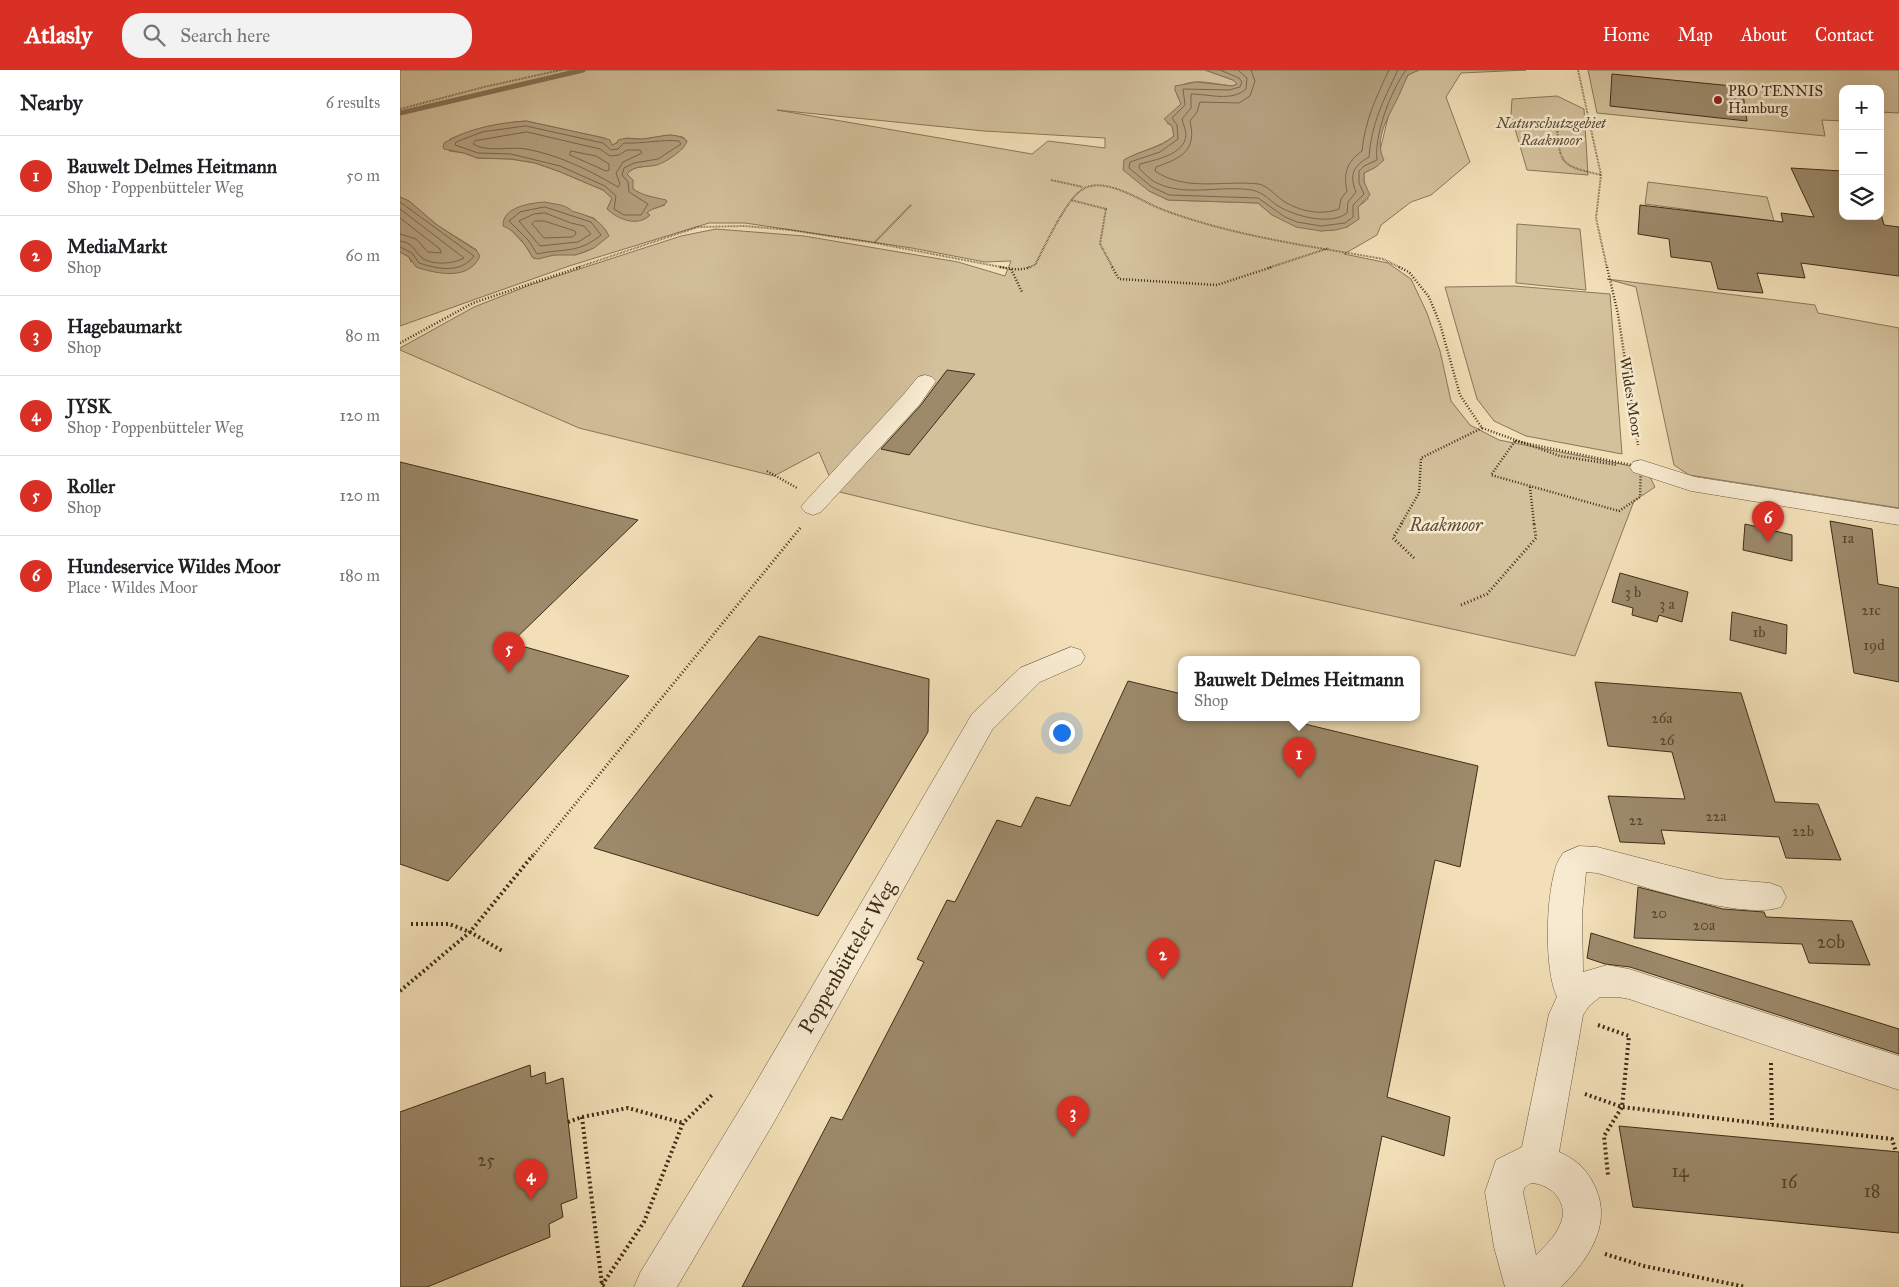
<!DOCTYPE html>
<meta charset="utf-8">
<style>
body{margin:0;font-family:"IM FELL Great Primer",serif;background:#f2f2f2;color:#202124}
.controls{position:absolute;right:15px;top:15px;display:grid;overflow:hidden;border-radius:10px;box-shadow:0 5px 20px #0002}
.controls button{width:45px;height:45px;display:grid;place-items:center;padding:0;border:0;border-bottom:1px solid #e0e0e0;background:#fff;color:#202124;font:25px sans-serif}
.you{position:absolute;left:661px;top:662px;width:18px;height:18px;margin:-12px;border:4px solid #fff;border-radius:50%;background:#1a73e8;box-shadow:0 0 0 8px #1a73e833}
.badge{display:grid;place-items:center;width:32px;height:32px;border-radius:50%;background:#d93025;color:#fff;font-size:16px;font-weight:700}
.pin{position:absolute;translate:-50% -41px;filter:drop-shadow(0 1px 2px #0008)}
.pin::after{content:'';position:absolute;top:26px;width:18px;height:15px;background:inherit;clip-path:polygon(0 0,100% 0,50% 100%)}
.popup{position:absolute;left:778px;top:586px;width:242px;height:65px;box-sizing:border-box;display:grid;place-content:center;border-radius:10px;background:#fff;filter:drop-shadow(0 1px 4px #0005);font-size:16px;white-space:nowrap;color:#757577}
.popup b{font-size:19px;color:#202124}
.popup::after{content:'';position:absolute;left:50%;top:100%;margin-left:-10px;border:10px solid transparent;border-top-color:#fff}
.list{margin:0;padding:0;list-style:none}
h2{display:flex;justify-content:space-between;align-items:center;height:65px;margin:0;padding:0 20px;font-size:21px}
h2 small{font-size:16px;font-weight:400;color:#757577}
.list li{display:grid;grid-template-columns:32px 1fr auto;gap:15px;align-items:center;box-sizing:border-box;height:80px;padding:0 20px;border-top:1px solid #e0e0e0}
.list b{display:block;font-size:19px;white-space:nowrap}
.list p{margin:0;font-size:16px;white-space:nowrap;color:#757577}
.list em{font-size:16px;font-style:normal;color:#757577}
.icon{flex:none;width:28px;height:28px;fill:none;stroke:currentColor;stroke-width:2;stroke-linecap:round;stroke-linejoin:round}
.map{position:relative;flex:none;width:1499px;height:1217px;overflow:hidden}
header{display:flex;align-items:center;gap:30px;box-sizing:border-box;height:70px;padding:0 25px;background:#d93025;color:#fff}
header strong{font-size:24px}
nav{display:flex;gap:28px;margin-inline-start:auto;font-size:18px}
.search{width:350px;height:45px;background:#f2f2f2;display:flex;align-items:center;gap:12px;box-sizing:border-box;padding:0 18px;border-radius:20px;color:#757577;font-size:19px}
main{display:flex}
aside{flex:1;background:#fff}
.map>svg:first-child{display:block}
.green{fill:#d3c19c;stroke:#88775a;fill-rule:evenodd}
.water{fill:#b5a281;stroke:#857357}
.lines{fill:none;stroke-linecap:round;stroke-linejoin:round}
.shore{stroke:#7a684c;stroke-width:1}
.stream{stroke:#857357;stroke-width:5}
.building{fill:#9c8a6b;stroke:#3e2d18}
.minor-casing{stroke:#6b5a40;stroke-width:1}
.path-far3{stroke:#3e2d18;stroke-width:2;stroke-dasharray:0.5 1;stroke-linecap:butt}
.path-far2{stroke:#3e2d18;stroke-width:2.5;stroke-dasharray:1 2;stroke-linecap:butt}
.path-far1{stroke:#3e2d18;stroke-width:3;stroke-dasharray:1 2.5;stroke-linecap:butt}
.path{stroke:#3e2d18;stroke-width:4;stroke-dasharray:2 3;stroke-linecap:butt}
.minor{fill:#f7ead0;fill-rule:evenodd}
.poi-dot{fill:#8f2418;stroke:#f7ead0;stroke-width:2}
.labels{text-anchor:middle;stroke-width:5;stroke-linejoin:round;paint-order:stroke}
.far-poi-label{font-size:15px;fill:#3e2d18;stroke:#f7ead0;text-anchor:start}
.far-park-label{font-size:15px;font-style:italic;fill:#5c4b32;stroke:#f7ead0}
.far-street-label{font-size:15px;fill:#3e2d18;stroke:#f7ead0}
.number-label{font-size:15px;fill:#56442d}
.park-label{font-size:18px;font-style:italic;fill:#5c4b32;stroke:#f7ead0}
.near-number-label{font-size:18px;fill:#56442d}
.near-street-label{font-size:21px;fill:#3e2d18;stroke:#f7ead0}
</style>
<header>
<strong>Atlasly</strong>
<div class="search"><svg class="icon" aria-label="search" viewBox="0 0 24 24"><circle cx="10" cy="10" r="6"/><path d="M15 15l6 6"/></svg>Search here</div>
<nav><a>Home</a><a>Map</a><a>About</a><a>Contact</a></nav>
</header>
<main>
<aside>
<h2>Nearby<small>6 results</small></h2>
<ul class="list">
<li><span class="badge">1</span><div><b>Bauwelt Delmes Heitmann</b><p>Shop · Poppenbütteler Weg</p></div><em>50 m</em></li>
<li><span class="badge">2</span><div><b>MediaMarkt</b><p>Shop</p></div><em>60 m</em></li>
<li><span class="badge">3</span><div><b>Hagebaumarkt</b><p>Shop</p></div><em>80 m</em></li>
<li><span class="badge">4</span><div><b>JYSK</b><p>Shop · Poppenbütteler Weg</p></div><em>120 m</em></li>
<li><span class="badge">5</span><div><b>Roller</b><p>Shop</p></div><em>120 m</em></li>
<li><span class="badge">6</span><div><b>Hundeservice Wildes Moor</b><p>Place · Wildes Moor</p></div><em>180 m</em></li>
</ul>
</aside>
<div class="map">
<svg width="1499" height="1217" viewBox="0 0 1499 1217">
<rect width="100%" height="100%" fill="#f2dfb7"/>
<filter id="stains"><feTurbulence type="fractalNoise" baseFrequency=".004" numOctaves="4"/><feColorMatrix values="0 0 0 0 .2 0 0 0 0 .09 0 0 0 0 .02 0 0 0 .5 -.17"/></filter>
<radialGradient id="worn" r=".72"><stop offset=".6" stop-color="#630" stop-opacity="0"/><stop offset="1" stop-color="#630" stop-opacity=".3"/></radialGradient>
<path class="green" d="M 0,0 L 805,0 L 833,10 L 837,14 L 832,16 C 814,14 789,6 775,20 L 781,34 L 767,53 L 772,56 L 774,66 C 759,78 741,80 724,90 L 742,114 L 749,121 L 768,130 L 858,133 L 872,145 L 921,161 L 947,157 L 958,149 L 958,137 L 968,129 C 967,119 963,112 964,103 L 976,97 L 989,43 L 1008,5 L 1019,0 L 1126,0 L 1061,3 L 1046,27 L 1070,92 L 1031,125 L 1011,132 L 981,155 L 977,165 L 944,184 L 988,193 L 1011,209 L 1027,243 L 1040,281 L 1051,331 L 1070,355 L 1099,370 L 1246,399 L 1255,417 L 1234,431 L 1175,586 L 573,454 L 423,418 L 431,410 L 419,382 L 374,406 L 179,358 L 0,280 L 0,278 L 74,237 L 130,215 L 281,166 L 316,159 L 404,166 L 558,192 L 605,206 L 611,191 L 585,192 L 512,178 L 345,153 L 309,153 L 169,196 L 0,256 L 0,182 L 9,187 L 11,192 L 77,180 L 37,155 L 9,131 L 0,127 ZM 377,40 L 584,61 L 705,68 L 705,78 L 648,71 L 632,84 ZM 126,51 L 204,68 L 212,75 L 226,68 L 242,69 L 270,65 L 283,67 L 287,71 C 279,84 267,91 252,95 C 243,98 234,95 227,104 L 233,119 L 236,121 L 245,126 L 257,128 L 265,135 L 250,140 L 247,143 L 250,145 C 237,158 220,146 208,139 L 212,128 L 203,120 L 158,101 L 135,93 L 111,89 L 77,88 L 64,83 L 49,81 L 50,69 C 75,58 99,53 126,51 ZM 172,142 L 194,148 L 207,162 C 205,169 203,169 198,174 C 181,188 172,183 153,185 C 146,186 141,189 133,188 L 125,175 L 109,158 Z
M 1188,0 L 1499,0 L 1499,43 L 1480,42 L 1480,19 L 1443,19 L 1443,51 L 1422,50 L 1425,66 L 1197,43 Z
M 1157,26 L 1184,39 L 1188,105 L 1127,100 L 1111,45 L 1112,29 Z
M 1248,112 L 1367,127 L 1374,151 L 1245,134 Z
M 1117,154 L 1180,159 L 1186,220 L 1116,213 Z
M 1207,209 L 1415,235 L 1418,243 L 1499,258 L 1499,438 L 1289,405 L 1274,395 L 1236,217 Z
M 1114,216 L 1210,224 L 1222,384 L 1126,366 L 1094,351 L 1077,329 L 1045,217 Z"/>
<path class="water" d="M 805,0 L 1019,0 L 1008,5 C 1005,11 1003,16 1000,23 C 992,42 972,68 984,90 L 976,97 L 964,103 L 964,112 L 970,125 L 958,137 L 959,149 L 947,157 L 936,160 L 921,161 L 896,157 L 872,145 L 858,133 L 768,130 L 749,121 L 723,100 L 724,90 C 741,80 759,79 774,66 L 772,56 L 764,49 L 781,34 L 775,20 L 775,16 L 797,12 L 832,16 L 837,14 L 833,10 Z
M 126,51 L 204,68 L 210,70 L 212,75 L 217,73 L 218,70 C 226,67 234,70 243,69 C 258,68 274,60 287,71 C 285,80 266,92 257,95 C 246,98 235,94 227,104 L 233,110 L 233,119 C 243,126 254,127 266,130 L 267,132 C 262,138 252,137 247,143 L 250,145 C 237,157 219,150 207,139 L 212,128 L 203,120 L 158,101 L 135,93 L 111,89 L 77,88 L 64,83 L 44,79 L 43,77 L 44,73 C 69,58 98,53 126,51 Z
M 0,127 L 9,131 L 37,155 L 77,181 L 80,186 C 69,211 37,204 16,197 L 9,187 L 0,182 Z
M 145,132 C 152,134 162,134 168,138 C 174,141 168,140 175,142 C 190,146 202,151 209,166 L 194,178 L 176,185 L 154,185 L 138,189 L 133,188 C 126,176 117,161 103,156 C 102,137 130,133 145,132 Z"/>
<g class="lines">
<path class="shore" d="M 820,0 L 839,8 L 842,12 L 840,17 L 829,20 L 783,19 L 785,35 L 772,48 L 777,55 L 778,69 L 760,82 L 730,92 L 729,98 L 752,117 L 769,125 L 858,128 L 885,147 L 897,152 L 921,156 L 945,153 L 953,147 L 953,135 L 964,124 L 959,113 L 959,101 L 964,96 L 977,90 C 974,65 991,20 1006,0
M 838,0 L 847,8 L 846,19 C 832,32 809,24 791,24 L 791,38 L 782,49 C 783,54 786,60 786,65 C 785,85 754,90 740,94 L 739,98 C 744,103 750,110 757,113 C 785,127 822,115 852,120 C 864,123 868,129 878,136 C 894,146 931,156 947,143 L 948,132 L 956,122 C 949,105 953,96 969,87 C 971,54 984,29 998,0
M 851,0 L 855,11 L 850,26 L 839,33 L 800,32 L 797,42 L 790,51 C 797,80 782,88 756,97 L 755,101 C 785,122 825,110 859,114 C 869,117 874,124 882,130 C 898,141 921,146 939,139 L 941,129 L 947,121 C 943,103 947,92 962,81 C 965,51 976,27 989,0
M 126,56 L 203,73 L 211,80 L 218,79 L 224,73 C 242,74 261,69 279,71 L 281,74 L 258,89 L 234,93 L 224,98 L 222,105 L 228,112 L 229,122 L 248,134 L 241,145 L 224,145 L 214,139 L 216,126 L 205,116 L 160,96 L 111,84 L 78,83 L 55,75 L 56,72 L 82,62 Z
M 127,62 L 200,79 L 210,86 L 219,85 L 227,80 L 240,80 L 242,83 L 223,92 L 216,103 L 220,114 L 218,117 C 189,100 159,85 126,79 C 109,76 88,83 73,74 L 75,71 Z
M 171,81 L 196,86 L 209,94 L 209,100 L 206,101 L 170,85 Z
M 0,132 L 74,186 C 60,204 38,199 19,193 L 12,183 L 0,177
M 145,137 L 191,152 L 201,165 C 178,184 164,178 137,184 L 129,171 L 109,151 L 120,142 Z
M 0,139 L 64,188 C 54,194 31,196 21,187 C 13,179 13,173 0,171
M 145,143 L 171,153 L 184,156 L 191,164 L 178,172 L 140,176 L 119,151 L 134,144 Z
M 0,148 L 40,179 L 41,183 L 28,182 L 16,169 L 0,164
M 135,151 L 144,151 L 175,161 L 176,164 L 172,167 L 144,168 L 132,154 Z"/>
<path class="stream" d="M 0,43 L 183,0"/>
</g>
<path class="building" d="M 1212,4 L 1342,17 L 1347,51 L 1210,36 Z
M 1441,97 L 1443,97 L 1443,146 L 1480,146 L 1480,140 L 1484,155 L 1499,157 L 1499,206 L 1401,193 L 1405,208 L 1357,203 L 1363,223 L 1318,219 L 1311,192 L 1271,187 L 1269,169 L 1238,164 L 1240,135 L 1383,152 L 1381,143 L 1414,147 L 1391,98 L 1442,101 Z
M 547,300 L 575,304 L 509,385 L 481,379 L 521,335 Z
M 0,392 L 238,450 L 111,573 L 229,606 L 48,811 L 0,794 Z
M 1430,451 L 1472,459 L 1478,514 L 1499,518 L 1499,612 L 1454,603 Z
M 1345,454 L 1392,465 L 1392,491 L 1343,480 Z
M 1220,503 L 1288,522 L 1282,552 L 1259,545 L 1257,552 L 1232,545 L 1233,538 L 1212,532 Z
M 1332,542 L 1387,555 L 1386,584 L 1330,570 Z
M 359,566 L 529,609 L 528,662 L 418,846 L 194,778 Z
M 728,611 L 782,624 L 782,647 L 876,647 L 1078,696 L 1060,797 L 1035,790 L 987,1027 L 1050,1047 L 1044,1086 L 982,1066 L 952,1217 L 342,1217 L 431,1047 L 442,1050 L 524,892 L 517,889 L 547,830 L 555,832 L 597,750 L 621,757 L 636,727 L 670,736 Z
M 1195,612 L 1341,623 L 1375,732 L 1418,734 L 1441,790 L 1386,788 L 1379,767 L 1261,760 L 1265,774 L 1220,772 L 1208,726 L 1285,729 L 1272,682 L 1208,676 Z
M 1238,817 L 1323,839 L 1364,842 L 1366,847 L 1452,851 L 1470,895 L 1409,893 L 1402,874 L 1234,868 Z
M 1191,863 L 1499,959 L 1499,984 L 1230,897 L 1205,894 L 1187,888 Z
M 130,995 L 131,1007 L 145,1002 L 146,1014 L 163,1008 L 177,1128 L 161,1134 L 163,1147 L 149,1154 L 150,1167 L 27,1217 L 0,1217 L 0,1042 Z
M 1219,1056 L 1499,1082 L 1499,1163 L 1233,1137 Z"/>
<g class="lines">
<g class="minor-casing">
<path id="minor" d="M 525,305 L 532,307 L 536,311 L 520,334 L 421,442 L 413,445 L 405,442 L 401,437 L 405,432 L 504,324 L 518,307 Z
M 1241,390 L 1295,407 L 1499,439 L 1499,455 L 1291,421 L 1233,402 L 1230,397 L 1233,392 Z
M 671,577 L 681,580 L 685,587 L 681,594 L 640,612 L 592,660 L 374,1052 L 277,1217 L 234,1217 L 240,1203 L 348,1026 L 572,644 L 620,598 Z
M 1179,776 L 1197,777 L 1321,809 L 1370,813 L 1381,817 L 1386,827 L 1381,837 C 1342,851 1240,815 1197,803 L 1186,802 L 1182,844 L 1183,902 L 1207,895 L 1229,899 L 1499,986 L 1499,1020 L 1229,929 L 1218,927 L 1200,927 L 1189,936 L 1183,945 L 1159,1082 C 1177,1090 1188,1100 1196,1119 C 1212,1156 1187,1191 1161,1217 L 1105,1217 L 1094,1177 L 1085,1122 L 1096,1090 L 1122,1077 L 1149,944 L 1157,927 C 1144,899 1146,830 1155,800 C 1156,794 1160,788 1163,783 ZM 1131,1113 C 1153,1114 1171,1135 1159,1157 C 1154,1168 1144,1177 1136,1185 L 1123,1122 L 1125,1117 Z"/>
</g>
<path class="path-far3" d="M 1178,0 L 1201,105 L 1196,148 L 1207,198
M 0,39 L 84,17 L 161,0
M 1157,55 C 1159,96 1163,96 1201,105
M 651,110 L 683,117
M 671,130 L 706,139 L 700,174 L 713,198
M 475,172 L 511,135
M 176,198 L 298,157 L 344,156 L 390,160 L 475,173 L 606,198
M 627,198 L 635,195 C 645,176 666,129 683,119 C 705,106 741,131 761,139 C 832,166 909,176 983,189 L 1001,198
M 868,198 L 929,178"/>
<path class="path-far2" d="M 600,197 C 610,199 621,201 630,197
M 712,197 L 719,209 L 817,215 L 872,197
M 999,197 L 1009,202 L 1029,227 L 1040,254 L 1060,325 L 1082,358 L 1160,386 L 1217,395
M 1207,197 L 1218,244 L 1238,375
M 611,199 L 622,222
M 0,273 L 73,233 L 180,197
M 1115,371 L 1241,397 L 1240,427 L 1219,441 L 1091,405 Z
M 367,401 L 397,418
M 1130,417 L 1134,454
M 1001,454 L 1019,423 L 1021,388 L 1082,358"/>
<path class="path-far1" d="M 1002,453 L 993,468 L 1015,489
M 1061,535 L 1087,524 L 1136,468 L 1134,453
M 132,787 L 401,457"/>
<path class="path" d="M 11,854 L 49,854 L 70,862 L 104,882
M 0,921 L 70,862 L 133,785
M 1198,955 L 1229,966 L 1222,1037 L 1204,1066 L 1208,1105
M 1371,993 L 1372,1054
M 1185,1024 L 1222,1037 L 1492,1069 L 1496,1082
M 182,1047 L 202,1215 L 205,1217
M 168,1052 L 182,1047 L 228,1038 L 283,1053
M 1205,1184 L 1244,1196 L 1346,1217
M 202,1215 L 244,1152 L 283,1053 L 313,1024"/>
<use href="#minor" class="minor"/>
</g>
<circle class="poi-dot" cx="1318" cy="30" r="5"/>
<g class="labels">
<g class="far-poi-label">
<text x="1328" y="26">PRO TENNIS<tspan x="1328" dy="17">Hamburg</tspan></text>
</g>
<g class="far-park-label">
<text x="1151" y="58">Naturschutzgebiet<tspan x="1151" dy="17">Raakmoor</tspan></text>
</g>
<g class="far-street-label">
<text transform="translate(1231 327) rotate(81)" y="5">Wildes Moor</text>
</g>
<g class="number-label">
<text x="1448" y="473">1a</text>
<text x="1233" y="527">3 b</text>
<text x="1267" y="539">3 a</text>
<text x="1471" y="545">21c</text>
<text x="1359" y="567">1b</text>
<text x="1474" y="580">19d</text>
<text x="1262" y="653">26a</text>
<text x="1267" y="675">26</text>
<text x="1316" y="751">22a</text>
<text x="1236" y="755">22</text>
<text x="1403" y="766">22b</text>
<text x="1259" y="848">20</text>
<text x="1304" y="860">20a</text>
</g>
<g class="park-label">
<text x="1046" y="461">Raakmoor</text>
</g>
<g class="near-number-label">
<text x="1431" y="878">20b</text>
<text x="86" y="1096">25</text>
<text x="1280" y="1107">14</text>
<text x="1389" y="1118">16</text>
<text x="1472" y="1127">18</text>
</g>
<g class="near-street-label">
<text transform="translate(447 887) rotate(-60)" y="7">Poppenbütteler Weg</text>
</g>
</g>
<rect width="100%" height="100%" filter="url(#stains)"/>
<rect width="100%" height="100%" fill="url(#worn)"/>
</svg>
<div class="controls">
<button>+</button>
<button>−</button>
<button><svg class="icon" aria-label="layers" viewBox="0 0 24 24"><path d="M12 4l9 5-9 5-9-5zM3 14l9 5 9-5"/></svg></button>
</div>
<div class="you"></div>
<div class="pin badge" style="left:899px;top:708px">1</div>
<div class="popup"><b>Bauwelt Delmes Heitmann</b>Shop</div>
<div class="pin badge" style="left:763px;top:909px">2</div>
<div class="pin badge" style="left:673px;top:1067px">3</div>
<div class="pin badge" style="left:131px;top:1130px">4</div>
<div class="pin badge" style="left:109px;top:603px">5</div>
<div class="pin badge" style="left:1368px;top:472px">6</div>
</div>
</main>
